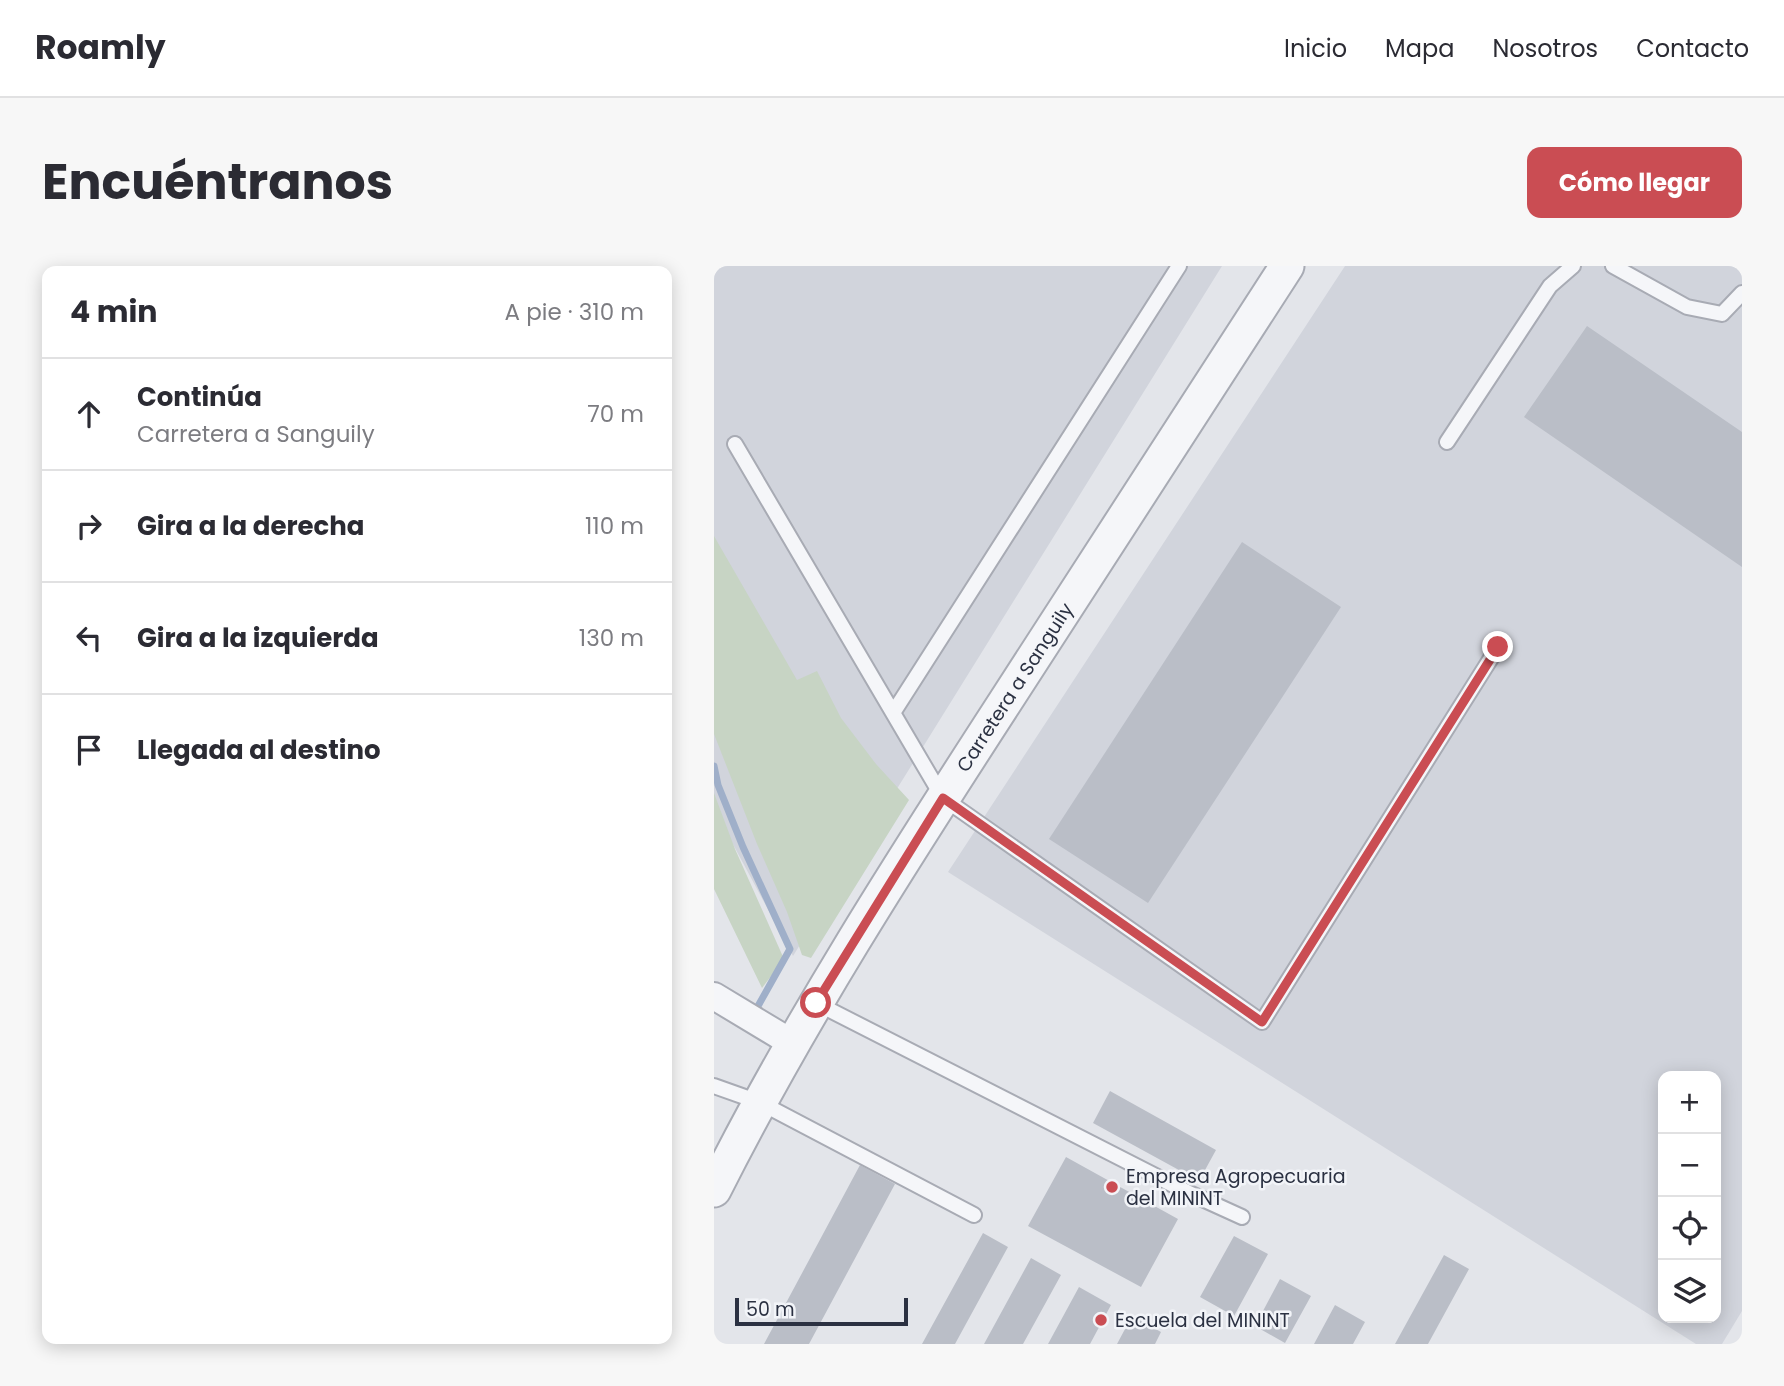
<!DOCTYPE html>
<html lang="es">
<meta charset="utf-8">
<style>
body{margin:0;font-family:Poppins,sans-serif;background:#f7f7f7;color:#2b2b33}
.controls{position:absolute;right:21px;bottom:21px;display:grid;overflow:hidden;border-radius:14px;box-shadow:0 4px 18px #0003}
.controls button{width:63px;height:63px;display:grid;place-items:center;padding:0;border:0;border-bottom:2px solid #e1e1e2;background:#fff;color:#2b2b33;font:35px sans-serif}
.scale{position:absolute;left:21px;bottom:18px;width:173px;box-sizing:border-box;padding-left:7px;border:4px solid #2b3142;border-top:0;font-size:19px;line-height:24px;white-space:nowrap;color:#2b3142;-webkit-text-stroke:5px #f2f4f8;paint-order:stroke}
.stop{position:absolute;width:21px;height:21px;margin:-16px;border:5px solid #ca4d53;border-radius:50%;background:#fff}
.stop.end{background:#ca4d53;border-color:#fff;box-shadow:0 2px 7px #0008}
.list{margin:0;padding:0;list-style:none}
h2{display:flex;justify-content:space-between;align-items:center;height:91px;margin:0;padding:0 28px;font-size:30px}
h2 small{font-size:23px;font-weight:400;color:#7c7c81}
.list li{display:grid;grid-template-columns:46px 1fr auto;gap:21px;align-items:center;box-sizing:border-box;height:112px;padding:0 28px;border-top:2px solid #e1e1e2}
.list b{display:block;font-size:26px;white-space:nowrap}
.list p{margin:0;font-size:23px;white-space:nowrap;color:#7c7c81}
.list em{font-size:23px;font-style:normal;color:#7c7c81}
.icon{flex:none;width:38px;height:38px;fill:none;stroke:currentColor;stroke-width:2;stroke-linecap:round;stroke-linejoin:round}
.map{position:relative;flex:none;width:1028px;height:1078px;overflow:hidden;border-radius:14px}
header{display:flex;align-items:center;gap:42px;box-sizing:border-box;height:98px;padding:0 35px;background:#fff;border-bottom:2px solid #e1e1e2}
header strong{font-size:33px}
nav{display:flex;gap:38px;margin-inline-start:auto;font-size:24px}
.intro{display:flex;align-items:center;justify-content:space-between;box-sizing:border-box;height:168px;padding:0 42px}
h1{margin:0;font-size:49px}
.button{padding:18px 32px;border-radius:14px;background:#ca4d53;color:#fff;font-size:24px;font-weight:700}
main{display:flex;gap:42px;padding:0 42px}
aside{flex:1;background:#fff;border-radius:14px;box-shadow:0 4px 18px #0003}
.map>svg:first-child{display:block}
.built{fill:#d1d4dc;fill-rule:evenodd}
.green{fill:#c7d4c4}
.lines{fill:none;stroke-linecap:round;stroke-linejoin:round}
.stream{stroke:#9fafc9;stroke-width:7}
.building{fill:#babec7}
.service-casing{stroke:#a8abb4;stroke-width:18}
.minor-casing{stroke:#a8abb4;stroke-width:30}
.tertiary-casing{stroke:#a8abb4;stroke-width:37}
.service{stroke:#f5f6f9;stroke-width:14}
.minor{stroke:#f5f6f9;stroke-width:26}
.tertiary{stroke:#f5f6f9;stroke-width:33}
.route{stroke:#ca4d53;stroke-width:9}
.poi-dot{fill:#ca4d53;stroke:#f2f4f8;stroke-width:2.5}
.labels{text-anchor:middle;stroke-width:5;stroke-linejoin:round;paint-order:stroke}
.street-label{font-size:19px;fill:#2b3142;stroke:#f2f4f8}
.poi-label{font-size:19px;fill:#2b3142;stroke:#f2f4f8;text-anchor:start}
</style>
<header>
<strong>Roamly</strong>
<nav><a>Inicio</a><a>Mapa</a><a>Nosotros</a><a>Contacto</a></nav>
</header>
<div class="intro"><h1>Encuéntranos</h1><a class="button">Cómo llegar</a></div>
<main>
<aside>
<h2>4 min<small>A pie · 310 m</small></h2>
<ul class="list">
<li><svg class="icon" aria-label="ahead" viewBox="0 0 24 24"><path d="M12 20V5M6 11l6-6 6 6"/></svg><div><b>Continúa</b><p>Carretera a Sanguily</p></div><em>70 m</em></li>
<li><svg class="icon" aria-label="right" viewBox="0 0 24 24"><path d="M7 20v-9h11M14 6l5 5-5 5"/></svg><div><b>Gira a la derecha</b></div><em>110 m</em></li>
<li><svg class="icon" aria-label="left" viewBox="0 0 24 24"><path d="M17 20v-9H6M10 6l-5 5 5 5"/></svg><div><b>Gira a la izquierda</b></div><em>130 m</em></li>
<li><svg class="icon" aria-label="arrive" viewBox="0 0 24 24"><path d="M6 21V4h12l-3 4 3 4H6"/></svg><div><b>Llegada al destino</b></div></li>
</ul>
</aside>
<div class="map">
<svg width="1028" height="1078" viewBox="0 0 1028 1078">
<rect width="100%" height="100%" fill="#e3e5ea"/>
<path class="built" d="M 0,0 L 508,0 L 79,690 L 0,543 Z
M 631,0 L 1028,0 L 1028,1045 L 1008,1078 L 982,1078 L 234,606 ZM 949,810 L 1002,810 L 1002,1052 L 949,1052 Z"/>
<path class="green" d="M 0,270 L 83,414 L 103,405 L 127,452 L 162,498 L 195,534 L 97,692 L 88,689 L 73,646 L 43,578 L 0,468 Z
M 0,527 L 21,583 L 70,693 L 48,722 L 0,623 Z"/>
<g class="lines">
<path class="stream" d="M 0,500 L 4,519 L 29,581 L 76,683 L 39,749"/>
</g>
<path class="building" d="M 873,60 L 1028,166 L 1028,301 L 810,151 Z
M 528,276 L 627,341 L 434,637 L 335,573 Z
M 396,825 L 502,884 L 485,915 L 379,857 Z
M 352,891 L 464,953 L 427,1021 L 314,960 Z
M 146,899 L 181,918 L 95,1078 L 50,1078 Z
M 269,967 L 294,981 L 241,1078 L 208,1078 Z
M 520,970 L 554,988 L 520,1050 L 486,1031 Z
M 730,989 L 755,1003 L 714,1078 L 681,1078 Z
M 317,992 L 347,1009 L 309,1078 L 270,1078 Z
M 566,1013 L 597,1030 L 571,1077 L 541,1060 Z
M 365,1021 L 397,1039 L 376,1078 L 334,1078 Z
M 621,1039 L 651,1056 L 639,1078 L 600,1078 Z
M 418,1050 L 447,1066 L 441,1078 L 403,1078 Z"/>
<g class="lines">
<g class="service-casing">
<path id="service" d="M 899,0 L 973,41 L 1008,48 L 1028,27
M 733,176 L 836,20 L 859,0
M 21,178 L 229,532 L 548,756 L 784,381
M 179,447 L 465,0
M 102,737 L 473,926 L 528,951
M 0,820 L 45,836 L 260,949"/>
</g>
<g class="minor-casing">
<path id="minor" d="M 0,730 L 78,777"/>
</g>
<g class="tertiary-casing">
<g id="tertiary">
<path id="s1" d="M 0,924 C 85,755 188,595 291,436 C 385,291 478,145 573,0"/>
</g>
</g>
<use href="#service" class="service"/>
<use href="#minor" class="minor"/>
<use href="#tertiary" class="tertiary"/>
</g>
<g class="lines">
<path class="route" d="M 102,737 L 229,532 L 548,756 L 784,381"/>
</g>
<g class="poi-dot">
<circle cx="398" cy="921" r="7"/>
<circle cx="387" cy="1054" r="7"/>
</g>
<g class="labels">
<g class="street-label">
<text dy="7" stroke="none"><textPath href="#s1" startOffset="586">Carretera a Sanguily</textPath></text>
</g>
<g class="poi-label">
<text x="412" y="917">Empresa Agropecuaria<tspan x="412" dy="22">del MININT</tspan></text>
<text x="401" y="1061">Escuela del MININT</text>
</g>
</g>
</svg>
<div class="controls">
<button>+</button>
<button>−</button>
<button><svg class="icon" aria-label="locate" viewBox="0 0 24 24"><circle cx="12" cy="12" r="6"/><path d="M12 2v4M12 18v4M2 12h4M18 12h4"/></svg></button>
<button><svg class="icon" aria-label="layers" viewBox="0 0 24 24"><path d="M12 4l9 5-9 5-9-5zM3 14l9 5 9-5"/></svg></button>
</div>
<div class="scale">50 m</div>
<div class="stop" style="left:102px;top:737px"></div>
<div class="stop end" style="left:784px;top:381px"></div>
</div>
</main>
